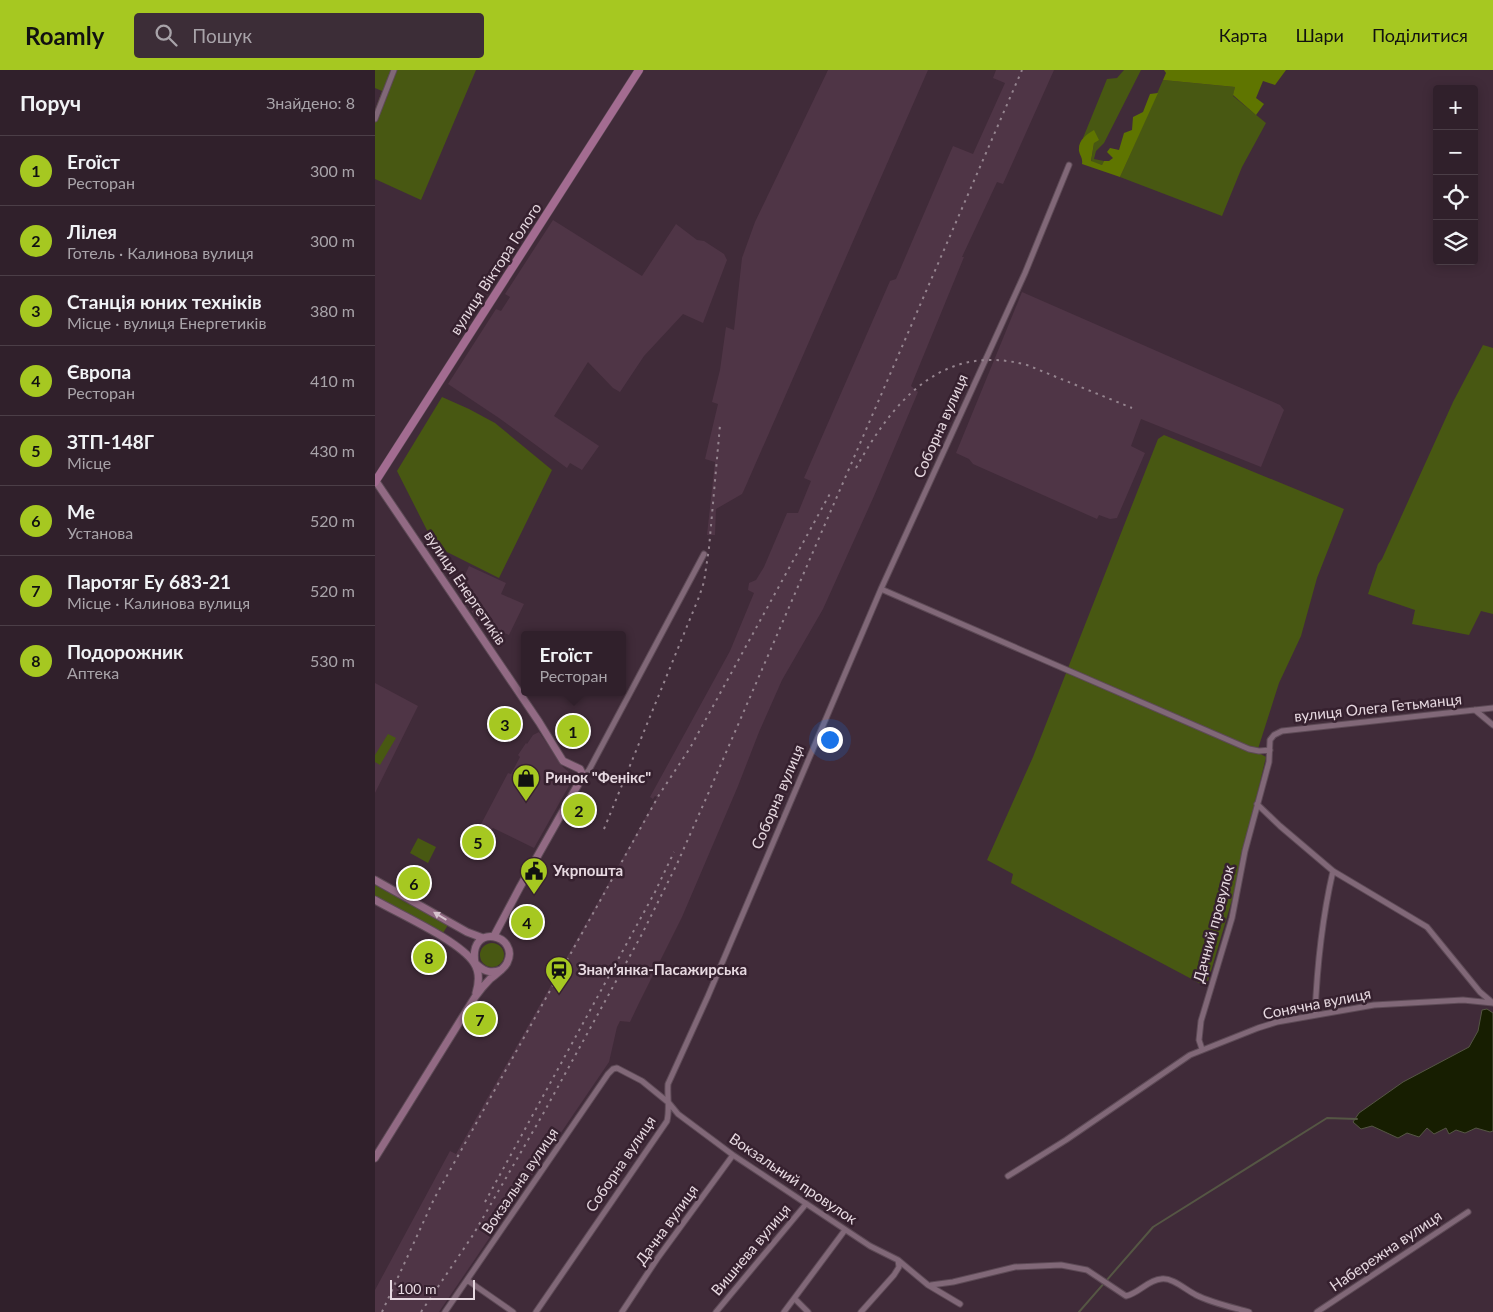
<!DOCTYPE html>
<html lang="uk">
<meta charset="utf-8">
<style>
body{margin:0;font-family:Lato,sans-serif;background:#3c2d37;color:#f1f3f6}
.controls{position:absolute;right:15px;top:15px;display:grid;overflow:hidden;border-radius:5px;box-shadow:0 2px 12px #0003}
.controls button{width:45px;height:45px;display:grid;place-items:center;padding:0;border:0;border-bottom:1px solid #4b3e47;background:#30202b;color:#f1f3f6;font:25px sans-serif}
.scale{position:absolute;left:15px;bottom:12px;width:85px;box-sizing:border-box;padding-left:5px;border:2px solid #e7d9e1;border-top:0;font-size:14px;line-height:18px;white-space:nowrap;color:#e7d9e1;-webkit-text-stroke:4px #36212f;paint-order:stroke}
.you{position:absolute;left:454px;top:669px;width:18px;height:18px;margin:-12px;border:4px solid #fff;border-radius:50%;background:#1a73e8;box-shadow:0 0 0 8px #1a73e833}
.badge{display:grid;place-items:center;width:32px;height:32px;border-radius:50%;background:#a6c821;color:#111;font-size:16px;font-weight:700}
.pin{position:absolute;translate:-50% -50%;border:2px solid #fff;box-shadow:0 1px 5px #0006}
.popup{position:absolute;left:146px;top:561px;width:105px;height:65px;box-sizing:border-box;display:grid;place-content:center;border-radius:5px;background:#30202b;filter:drop-shadow(0 1px 4px #0005);font-size:16px;white-space:nowrap;color:#a8a3a9}
.popup b{font-size:19px;color:#f1f3f6}
.popup::after{content:'';position:absolute;left:50%;top:100%;margin-left:-10px;border:10px solid transparent;border-top-color:#30202b}
.list{margin:0;padding:0;list-style:none}
h2{display:flex;justify-content:space-between;align-items:center;height:65px;margin:0;padding:0 20px;font-size:21px}
h2 small{font-size:16px;font-weight:400;color:#a8a3a9}
.list li{display:grid;grid-template-columns:32px 1fr auto;gap:15px;align-items:center;box-sizing:border-box;height:70px;padding:0 20px;border-top:1px solid #4b3e47}
.list b{display:block;font-size:19px;white-space:nowrap}
.list p{margin:0;font-size:16px;white-space:nowrap;color:#a8a3a9}
.list em{font-size:16px;font-style:normal;color:#a8a3a9}
.icon{flex:none;width:28px;height:28px;fill:none;stroke:currentColor;stroke-width:2;stroke-linecap:round;stroke-linejoin:round}
.map{position:relative;flex:none;width:1118px;height:1242px;overflow:hidden}
header{display:flex;align-items:center;gap:30px;box-sizing:border-box;height:70px;padding:0 25px;background:#a6c821;color:#111}
header strong{font-size:24px}
nav{display:flex;gap:28px;margin-inline-start:auto;font-size:18px}
.search{width:350px;height:45px;background:#3c2d37;display:flex;align-items:center;gap:12px;box-sizing:border-box;padding:0 18px;border-radius:5px;color:#a8a3a9;font-size:19px}
main{display:flex}
aside{flex:1;background:#30202b}
.map>svg:first-child{display:block}
.built{fill:#4f3546}
.green{fill:#485812}
.forest{fill:#5f7500}
.water{fill:#171e01;stroke:#555644}
.lines{fill:none;stroke-linecap:round;stroke-linejoin:round}
.stream{stroke:#555644;stroke-width:2}
.street-casing{stroke:#5d4a56;stroke-width:7}
.secondary-casing{stroke:#5d4a56;stroke-width:9}
.primary-casing{stroke:#5d4a56;stroke-width:9}
.street{stroke:#816878;stroke-width:5}
.secondary{stroke:#926a84;stroke-width:7}
.primary{stroke:#a36c91;stroke-width:8}
.rail{stroke:#95848f;stroke-width:2;stroke-dasharray:2.5 5;stroke-linecap:butt}
.oneway{fill:#d6c3ce}
.labels{text-anchor:middle;stroke-width:5;stroke-linejoin:round;paint-order:stroke}
.street-label{font-size:15px;fill:#e7d9e1;stroke:#36212f}
.poi-label{font-size:15px;font-weight:bold;fill:#e7d9e1;stroke:#36212f;text-anchor:start}
</style>
<header>
<strong>Roamly</strong>
<div class="search"><svg class="icon" aria-label="search" viewBox="0 0 24 24"><circle cx="10" cy="10" r="6"/><path d="M15 15l6 6"/></svg>Пошук</div>
<nav><a>Карта</a><a>Шари</a><a>Поділитися</a></nav>
</header>
<main>
<aside>
<h2>Поруч<small>Знайдено: 8</small></h2>
<ul class="list">
<li><span class="badge">1</span><div><b>Егоїст</b><p>Ресторан</p></div><em>300 m</em></li>
<li><span class="badge">2</span><div><b>Лілея</b><p>Готель · Калинова вулиця</p></div><em>300 m</em></li>
<li><span class="badge">3</span><div><b>Станція юних техніків</b><p>Місце · вулиця Енергетиків</p></div><em>380 m</em></li>
<li><span class="badge">4</span><div><b>Європа</b><p>Ресторан</p></div><em>410 m</em></li>
<li><span class="badge">5</span><div><b>ЗТП-148Г</b><p>Місце</p></div><em>430 m</em></li>
<li><span class="badge">6</span><div><b>Me</b><p>Установа</p></div><em>520 m</em></li>
<li><span class="badge">7</span><div><b>Паротяг Еу 683-21</b><p>Місце · Калинова вулиця</p></div><em>520 m</em></li>
<li><span class="badge">8</span><div><b>Подорожник</b><p>Аптека</p></div><em>530 m</em></li>
</ul>
</aside>
<div class="map">
<svg width="1118" height="1242" viewBox="0 0 1118 1242">
<rect width="100%" height="100%" fill="#402b39"/>
<path class="built" d="M 453,0 L 553,0 L 369,420 L 367,424 L 341,439 L 340,465 L 332,465 L 340,392 L 330,389 L 343,334 L 337,332 L 345,300 L 351,257 L 359,260 L 367,188 L 380,152 Z
M 621,0 L 679,0 L 628,114 L 622,112 L 587,187 L 589,187 L 536,316 L 543,322 L 499,426 L 448,539 L 407,610 L 384,662 L 363,716 L 307,847 L 264,933 L 255,952 L 245,951 L 242,957 L 234,992 L 64,1242 L 0,1242 L 0,1220 L 75,1081 L 81,1084 L 282,727 L 280,726 L 278,729 L 275,727 L 355,581 L 379,523 L 373,520 L 374,513 L 381,510 L 389,497 L 412,443 L 423,443 L 436,411 L 429,408 L 515,211 L 521,209 L 578,76 L 598,84 L 630,13 L 618,8 Z
M 178,150 L 267,206 L 301,154 L 322,170 L 329,171 L 349,184 L 352,190 L 328,253 L 308,244 L 269,286 L 245,322 L 238,318 L 213,292 L 179,346 L 224,376 L 207,400 L 195,393 L 192,398 L 124,348 L 73,314 L 121,239 L 126,241 L 135,227 L 130,224 Z
M 647,222 L 905,335 L 909,340 L 886,397 L 766,349 L 756,376 L 770,383 L 742,448 L 735,449 L 724,445 L 722,449 L 598,394 L 594,389 L 581,383 Z
M 94,496 L 131,513 L 126,524 L 149,534 L 134,565 L 103,551 L 83,521 Z
M 0,613 L 43,636 L 0,723 Z
M 164,662 L 188,697 L 199,707 L 159,778 L 118,758 L 114,762 L 104,758 L 133,703 L 136,704 L 145,687 L 143,685 L 151,673 L 152,674 L 158,665 Z"/>
<path class="green" d="M 0,0 L 101,0 L 46,130 L 0,109 L 0,40 L 7,21 L 0,18 Z
M 749,0 L 766,0 L 729,73 L 721,81 L 719,89 L 729,91 L 727,95 L 716,92 L 719,73 L 708,68 L 732,9 L 742,8 Z
M 788,10 L 860,17 L 858,26 L 891,53 L 867,97 L 847,146 L 745,107 Z
M 1108,275 L 1118,278 L 1118,544 L 1106,541 L 1094,565 L 1037,554 L 1040,540 L 993,524 L 1003,494 L 1007,489 L 1078,332 Z
M 67,327 L 94,339 L 120,353 L 177,400 L 124,508 L 60,476 L 22,401 Z
M 789,365 L 969,439 L 942,508 L 926,566 L 904,613 L 882,682 L 891,687 L 857,830 L 833,911 L 826,914 L 636,813 L 638,804 L 612,790 L 658,687 L 783,369 Z
M 13,664 L 21,668 L 5,695 L 0,692 L 0,685 Z
M 43,768 L 61,777 L 53,793 L 35,783 Z
M 0,815 L 73,855 L 68,863 L 0,826 Z
M105 885a12 12 0 1 1 24 0a12 12 0 1 1-24 0Z"/>
<path class="forest" d="M 789,0 L 911,0 L 900,15 L 888,11 L 881,28 L 889,34 L 881,45 L 858,25 L 860,17 L 788,10 L 791,3 Z
M 783,23 L 745,107 L 707,94 C 708,88 705,86 704,81 C 703,70 711,65 719,60 L 724,70 L 719,73 L 716,91 L 727,95 L 729,91 L 734,91 L 738,88 L 732,82 L 735,78 L 744,80 L 749,63 L 757,60 L 758,47 L 768,42 L 775,24 Z"/>
<path class="water" d="M 1112,939 L 1118,943 L 1118,1061 L 1115,1062 L 1101,1058 L 1090,1063 L 1081,1060 L 1074,1064 L 1071,1058 L 1059,1064 L 1052,1058 L 1044,1067 L 1032,1063 L 1023,1068 L 997,1056 L 986,1059 L 978,1052 L 984,1043 L 1028,1012 L 1094,977 L 1103,961 L 1107,940 Z"/>
<g class="lines">
<path class="stream" d="M 704,1242 L 778,1157 L 952,1048 L 982,1049"/>
<g class="street-casing">
<path id="street" d="M 0,49 L 19,0
M 506,519 L 874,679 L 884,681 L 895,680
M 1100,640 L 1118,655
M 207,708 L 214,700 L 329,484
M 882,734 L 905,756 L 958,801 L 1052,857 L 1105,922 L 1118,933
M 940,945 C 942,896 947,849 958,801
M 827,979 L 824,970 L 826,951 L 857,848 L 870,781 L 894,692 L 895,670 L 899,665 L 907,661 L 1118,638
M 633,1106 L 691,1070 L 815,985 L 883,958 L 902,952 L 999,935 L 1088,930 L 1118,933
M 92,1210 L 138,1242
M 556,1215 L 578,1212 L 640,1197 L 686,1195 L 712,1200 L 751,1226 C 764,1223 773,1210 786,1209 C 797,1207 811,1220 821,1225 C 837,1233 856,1237 874,1242
M 420,1229 L 433,1242
M 70,1242 L 233,1004 L 238,999 L 242,998 L 267,1011 L 294,1033 L 303,1044 L 358,1085 L 495,1176 L 523,1190 L 553,1215 L 585,1234
M 161,1242 L 292,1051 C 295,1038 292,1026 293,1014 L 333,926 L 506,519 L 650,203 L 694,95
M 247,1242 L 282,1189 L 358,1085
M 341,1242 L 431,1134
M 409,1242 L 470,1160
M 486,1242 L 519,1205 L 524,1197 L 523,1190
M 942,1242 L 1093,1142"/>
</g>
<g class="secondary-casing">
<path id="secondary" d="M 0,410 L 164,652 L 188,691 L 205,699 L 207,703 L 205,711 L 145,817 L 119,866
M 0,810 L 92,862 L 108,868
M 0,830 C 24,844 85,871 99,893 C 105,902 104,913 101,923
M 0,1088 L 100,927 C 105,920 110,914 115,909 C 121,904 129,899 132,893 C 146,865 93,851 100,893 C 108,901 115,904 126,900"/>
</g>
<g class="primary-casing">
<path id="primary" d="M 0,412 L 264,0"/>
</g>
<use href="#street" class="street"/>
<use href="#secondary" class="secondary"/>
<use href="#primary" class="primary"/>
<path class="rail" d="M 481,398 C 518,331 567,272 652,295 L 757,338
M 229,759 L 324,527 L 329,512 L 334,478 L 345,355
M 110,1132 L 280,822 L 299,782
M 7,1242 L 59,1129 L 284,725 L 315,678 L 457,420
M 46,1242 L 98,1165 L 168,1044 L 267,864 L 302,794 L 333,724 L 647,0"/>
</g>
<defs><path id="oneway-solid" d="M-6-.8H1V-3.2L6.5 0L1 3.2V.8H-6Z" transform="scale(1.25)"/></defs>
<use class="oneway" href="#oneway-solid" transform="translate(65 846) rotate(-149)"/>
<defs>
<g id="shop-pin" transform="scale(1.4375)"><path d="M0 17L-7.5 6A9.5 9.5 0 1 1 7.5 6Z" fill="#a6c821" stroke="#36212f"/><path d="M-5-2.5h2.3a2.7 3.5 0 0 1 5.4 0H5L5.5 6h-11ZM-1.5-2.5h3a1.5 2.3 0 0 0-3 0Z" fill="#111"/></g>
<g id="civic-pin" transform="scale(1.4375)"><path d="M0 17L-7.5 6A9.5 9.5 0 1 1 7.5 6Z" fill="#a6c821" stroke="#36212f"/><path d="M-.6-6.5H3V-4.5H.6V-3L4-1V1h2V6H-6V1h2V-1L-.6-3ZM-1.2 2.5V6h2.4V2.5Z" fill="#111"/></g>
<g id="station-pin" transform="scale(1.4375)"><path d="M0 17L-7.5 6A9.5 9.5 0 1 1 7.5 6Z" fill="#a6c821" stroke="#36212f"/><path d="M-3-6H3Q5-6 5-4V2Q5 4 3 4L4.5 6H3L1.5 4h-3L-3 6H-4.5L-3 4Q-5 4-5 2V-4Q-5-6-3-6ZM-3.5-4v3h7v-3ZM-3.5 1v1.5H-2V1ZM2 1v1.5H3.5V1Z" fill="#111"/></g>
</defs>
<g fill-rule="evenodd">
<use href="#shop-pin" x="151" y="708"/>
<use href="#civic-pin" x="159" y="801"/>
<use href="#station-pin" x="184" y="900"/>
</g>
<g class="labels">
<g class="street-label">
<text transform="translate(121 199) rotate(-57)" y="5">вулиця Віктора Голого</text>
<text transform="translate(566 356) rotate(-66)" y="5">Соборна вулиця</text>
<text transform="translate(90 518) rotate(56)" y="5">вулиця Енергетиків</text>
<text transform="translate(1003 638) rotate(-6)" y="5">вулиця Олега Гетьманця</text>
<text transform="translate(403 727) rotate(-67)" y="5">Соборна вулиця</text>
<text transform="translate(839 854) rotate(-75)" y="5">Дачний провулок</text>
<text transform="translate(942 934) rotate(-11)" y="5">Сонячна вулиця</text>
<text transform="translate(246 1094) rotate(-56)" y="5">Соборна вулиця</text>
<text transform="translate(418 1109) rotate(34)" y="5">Вокзальний провулок</text>
<text transform="translate(145 1111) rotate(-56)" y="5">Вокзальна вулиця</text>
<text transform="translate(292 1155) rotate(-54)" y="5">Дачна вулиця</text>
<text transform="translate(376 1180) rotate(-50)" y="5">Вишнева вулиця</text>
<text transform="translate(1011 1181) rotate(-34)" y="5">Набережна вулиця</text>
</g>
<g class="poi-label">
<text x="170" y="713">Ринок "Фенікс"</text>
<text x="178" y="806">Укрпошта</text>
<text x="203" y="905">Знам’янка-Пасажирська</text>
</g>
</g>
</svg>
<div class="controls">
<button>+</button>
<button>−</button>
<button><svg class="icon" aria-label="locate" viewBox="0 0 24 24"><circle cx="12" cy="12" r="6"/><path d="M12 2v4M12 18v4M2 12h4M18 12h4"/></svg></button>
<button><svg class="icon" aria-label="layers" viewBox="0 0 24 24"><path d="M12 4l9 5-9 5-9-5zM3 14l9 5 9-5"/></svg></button>
</div>
<div class="scale">100 m</div>
<div class="you"></div>
<div class="pin badge" style="left:198px;top:661px">1</div>
<div class="popup"><b>Егоїст</b>Ресторан</div>
<div class="pin badge" style="left:204px;top:740px">2</div>
<div class="pin badge" style="left:130px;top:654px">3</div>
<div class="pin badge" style="left:152px;top:852px">4</div>
<div class="pin badge" style="left:103px;top:772px">5</div>
<div class="pin badge" style="left:39px;top:813px">6</div>
<div class="pin badge" style="left:105px;top:949px">7</div>
<div class="pin badge" style="left:54px;top:887px">8</div>
</div>
</main>
